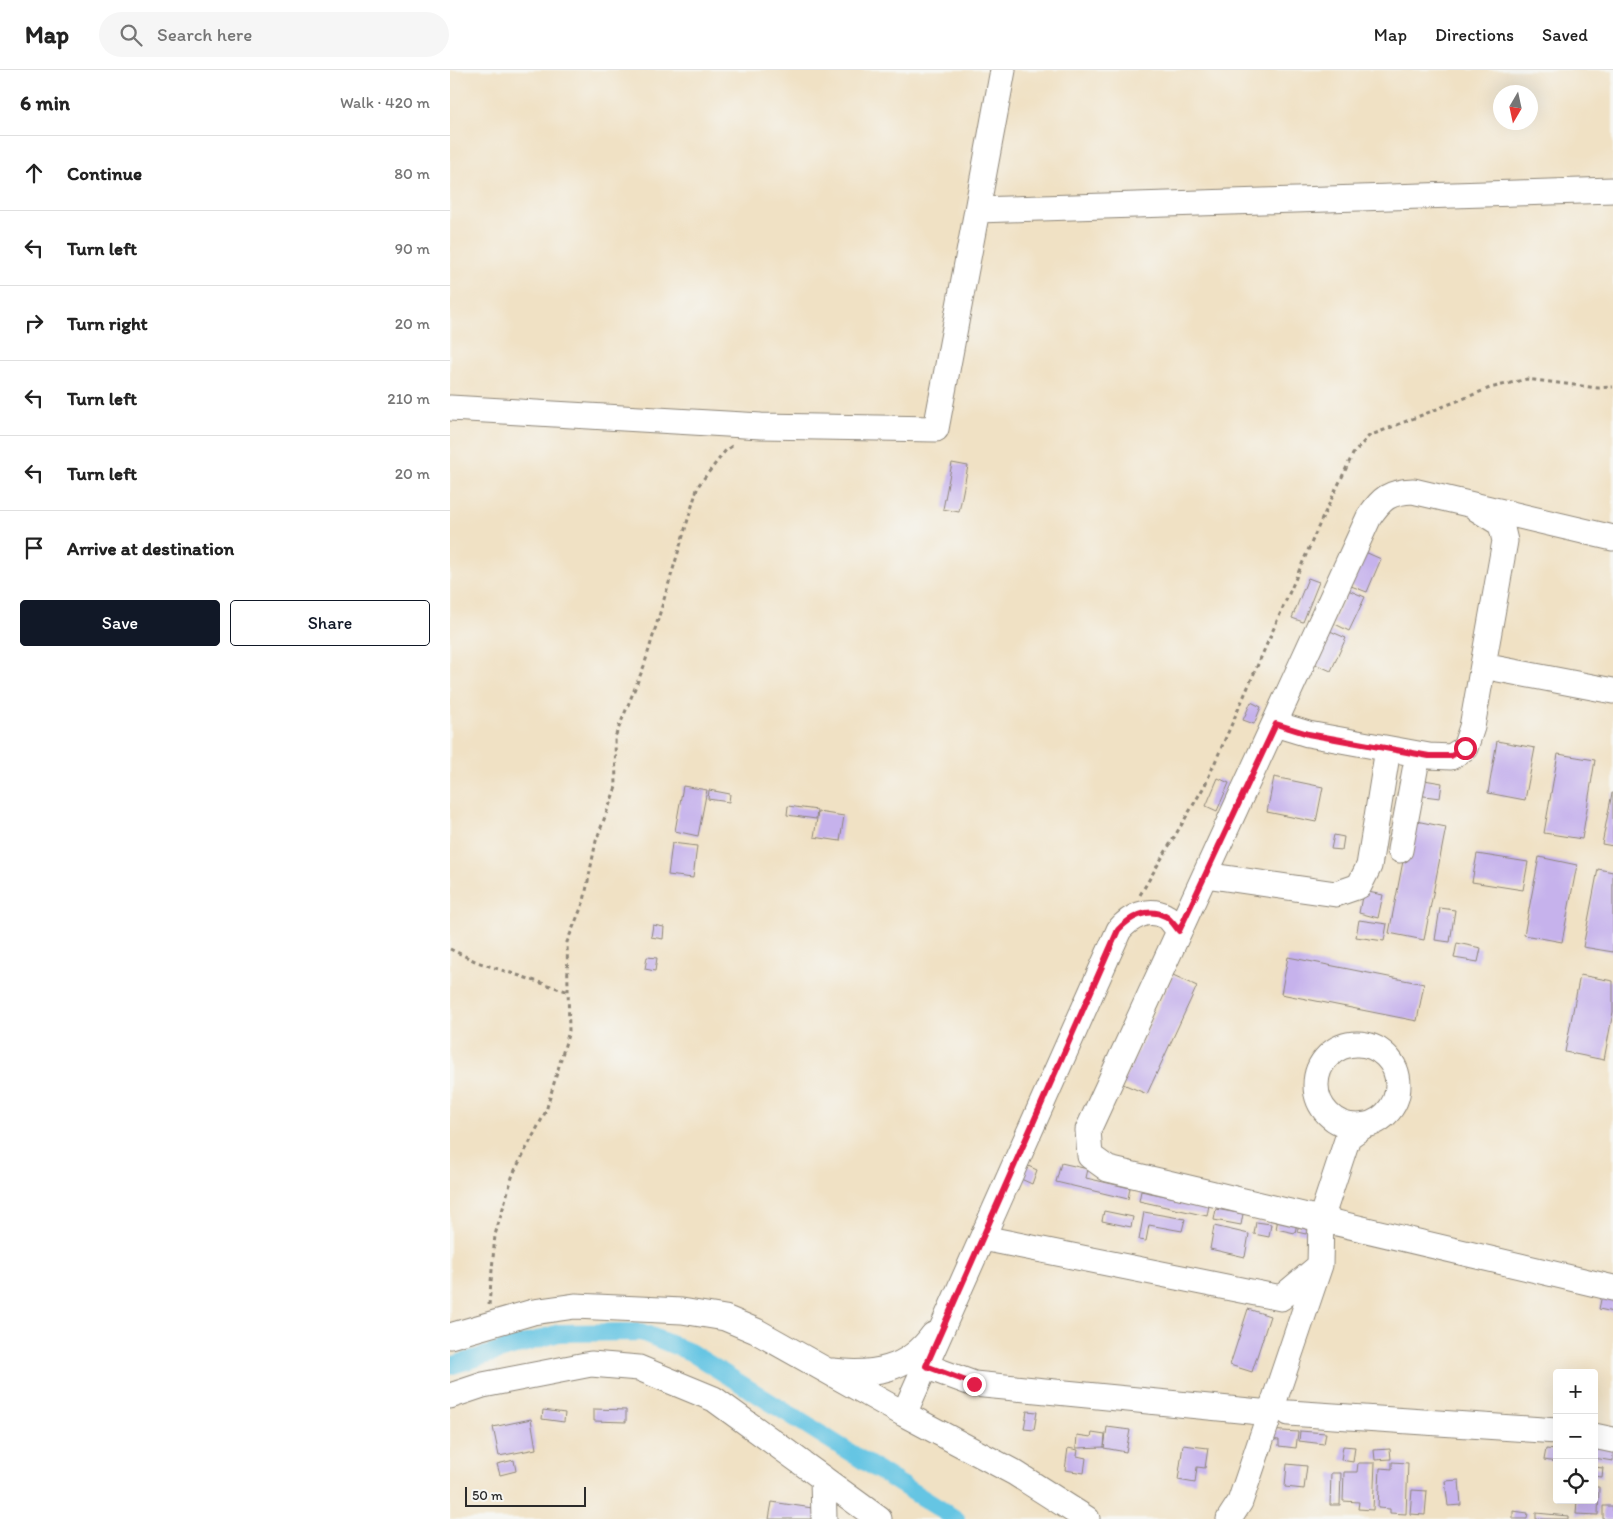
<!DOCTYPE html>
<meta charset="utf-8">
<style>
body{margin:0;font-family:Itim,sans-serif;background:#f6f6f6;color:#222}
.controls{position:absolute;right:15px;bottom:15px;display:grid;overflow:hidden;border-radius:5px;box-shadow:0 5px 20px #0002}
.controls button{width:45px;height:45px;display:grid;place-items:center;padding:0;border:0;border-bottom:1px solid #e0e0e0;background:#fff;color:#222;font:25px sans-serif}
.compass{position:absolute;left:1043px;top:15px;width:45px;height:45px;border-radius:50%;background:#fff;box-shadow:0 5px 20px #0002;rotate:189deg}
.scale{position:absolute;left:15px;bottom:12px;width:121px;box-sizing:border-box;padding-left:5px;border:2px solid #2b2b2b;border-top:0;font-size:14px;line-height:18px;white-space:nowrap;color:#2b2b2b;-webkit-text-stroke:4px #f6f6f2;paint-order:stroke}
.stop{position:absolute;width:15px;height:15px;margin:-11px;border:4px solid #e11d48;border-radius:50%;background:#fff}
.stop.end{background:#e11d48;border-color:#fff;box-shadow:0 1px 5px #0008}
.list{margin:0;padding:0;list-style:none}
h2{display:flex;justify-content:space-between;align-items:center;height:65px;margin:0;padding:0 20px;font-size:21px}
h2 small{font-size:16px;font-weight:400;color:#767676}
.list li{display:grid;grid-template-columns:32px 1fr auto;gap:15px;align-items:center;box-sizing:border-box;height:75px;padding:0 20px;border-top:1px solid #e0e0e0}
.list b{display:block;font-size:19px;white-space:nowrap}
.list em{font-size:16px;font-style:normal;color:#767676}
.actions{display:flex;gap:10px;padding:15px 20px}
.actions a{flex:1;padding:11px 0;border:1px solid #111827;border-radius:5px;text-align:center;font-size:18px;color:#111827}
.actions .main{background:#111827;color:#fff}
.icon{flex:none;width:28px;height:28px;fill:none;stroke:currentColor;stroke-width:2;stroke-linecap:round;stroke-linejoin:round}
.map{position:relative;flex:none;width:1163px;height:1449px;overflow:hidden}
header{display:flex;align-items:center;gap:30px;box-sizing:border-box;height:70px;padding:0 25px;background:#fff;border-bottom:1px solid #e0e0e0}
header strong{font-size:24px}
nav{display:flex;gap:28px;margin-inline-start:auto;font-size:18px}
.search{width:350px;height:45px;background:#f6f6f6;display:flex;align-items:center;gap:12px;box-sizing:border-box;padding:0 18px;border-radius:28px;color:#767676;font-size:19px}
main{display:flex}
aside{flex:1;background:#fff}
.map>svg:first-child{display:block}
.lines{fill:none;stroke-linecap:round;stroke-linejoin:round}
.canal{stroke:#65c5e3;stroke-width:18}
.building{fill:#c6b2ec}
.minor-casing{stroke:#8e8678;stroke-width:27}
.path{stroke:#8e8678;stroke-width:3;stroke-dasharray:4 4;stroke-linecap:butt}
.minor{stroke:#fff;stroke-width:25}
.route{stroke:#e11d48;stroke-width:6}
</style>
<header>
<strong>Map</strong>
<div class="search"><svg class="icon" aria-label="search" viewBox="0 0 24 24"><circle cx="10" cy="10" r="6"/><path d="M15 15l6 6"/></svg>Search here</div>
<nav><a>Map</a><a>Directions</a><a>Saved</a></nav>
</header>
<main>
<aside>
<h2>6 min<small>Walk · 420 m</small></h2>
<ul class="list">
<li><svg class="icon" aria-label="ahead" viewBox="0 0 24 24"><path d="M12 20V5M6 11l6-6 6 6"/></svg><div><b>Continue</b></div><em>80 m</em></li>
<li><svg class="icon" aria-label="left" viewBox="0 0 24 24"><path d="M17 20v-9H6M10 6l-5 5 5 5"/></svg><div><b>Turn left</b></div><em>90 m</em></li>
<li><svg class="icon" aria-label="right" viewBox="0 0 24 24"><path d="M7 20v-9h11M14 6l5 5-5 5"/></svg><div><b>Turn right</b></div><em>20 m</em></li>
<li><svg class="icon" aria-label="left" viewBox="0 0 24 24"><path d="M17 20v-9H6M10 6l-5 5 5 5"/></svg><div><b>Turn left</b></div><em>210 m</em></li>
<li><svg class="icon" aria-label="left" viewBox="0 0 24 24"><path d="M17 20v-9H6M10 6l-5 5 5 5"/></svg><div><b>Turn left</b></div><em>20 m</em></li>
<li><svg class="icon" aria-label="arrive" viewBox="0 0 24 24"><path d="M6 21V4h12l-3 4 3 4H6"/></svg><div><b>Arrive at destination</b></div></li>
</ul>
<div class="actions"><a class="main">Save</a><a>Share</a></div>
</aside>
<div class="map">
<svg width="1163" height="1449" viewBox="0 0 1163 1449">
<rect width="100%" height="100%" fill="#f6f6f2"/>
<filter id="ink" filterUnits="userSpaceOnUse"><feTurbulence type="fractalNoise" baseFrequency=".02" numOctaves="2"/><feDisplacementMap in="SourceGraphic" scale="10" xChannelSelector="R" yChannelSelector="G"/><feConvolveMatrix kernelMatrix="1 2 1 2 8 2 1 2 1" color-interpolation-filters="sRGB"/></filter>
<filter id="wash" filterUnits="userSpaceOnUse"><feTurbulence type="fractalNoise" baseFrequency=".0096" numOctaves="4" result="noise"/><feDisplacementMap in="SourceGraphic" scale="20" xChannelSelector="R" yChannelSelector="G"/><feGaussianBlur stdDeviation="1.12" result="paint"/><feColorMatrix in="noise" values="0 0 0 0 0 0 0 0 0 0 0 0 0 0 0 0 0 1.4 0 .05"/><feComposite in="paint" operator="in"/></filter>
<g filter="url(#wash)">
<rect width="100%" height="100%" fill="#f0e1c4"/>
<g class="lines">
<path class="canal" d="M 0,1296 L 109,1263 L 191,1262 L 240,1282 L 506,1449"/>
</g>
<g id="blocks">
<path class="building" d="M 502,393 L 518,396 L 509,442 L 493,439 Z
M 915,482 L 931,489 L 917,522 L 901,516 Z
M 858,508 L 869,512 L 853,552 L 842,548 Z
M 898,520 L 915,527 L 899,561 L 883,553 Z
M 880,561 L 896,568 L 881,601 L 865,594 Z
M 801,632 L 811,637 L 804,654 L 793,650 Z
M 1047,671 L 1085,678 L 1075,730 L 1038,723 Z
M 1108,684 L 1145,690 L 1132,769 L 1094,763 Z
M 824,707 L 873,717 L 866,752 L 817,742 Z
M 768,708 L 779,713 L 767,741 L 756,736 Z
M 968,709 L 992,713 L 990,728 L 966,725 Z
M 233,716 L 257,720 L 248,766 L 225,761 Z
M 259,720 L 280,724 L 279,732 L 258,729 Z
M 1162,723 L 1163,723 L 1163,776 L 1152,774 Z
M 338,736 L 367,740 L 366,749 L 337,745 Z
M 368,742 L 394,746 L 390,771 L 364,767 Z
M 961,750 L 996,757 L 974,870 L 939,863 Z
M 884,765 L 894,767 L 892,780 L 881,779 Z
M 222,773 L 247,776 L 243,808 L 218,805 Z
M 1027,784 L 1078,792 L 1073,820 L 1022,812 Z
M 1089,787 L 1127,795 L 1112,872 L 1074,865 Z
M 1148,799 L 1163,802 L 1163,882 L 1133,877 Z
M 913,821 L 933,825 L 928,848 L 909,843 Z
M 990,838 L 1005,840 L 1000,872 L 985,870 Z
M 909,850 L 937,854 L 934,871 L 906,867 Z
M 203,855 L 214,857 L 213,869 L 201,867 Z
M 1007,873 L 1031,878 L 1028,892 L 1004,888 Z
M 197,887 L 207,888 L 205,901 L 195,899 Z
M 838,887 L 974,914 L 967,951 L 831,924 Z
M 723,905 L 747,916 L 697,1024 L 673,1014 Z
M 1130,905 L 1163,911 L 1163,942 L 1154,990 L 1115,982 Z
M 611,1093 L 638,1099 L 636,1108 L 680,1118 L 678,1129 L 606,1112 Z
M 576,1095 L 587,1100 L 582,1114 L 571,1109 Z
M 691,1121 L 759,1135 L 757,1146 L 689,1131 Z
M 766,1139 L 793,1144 L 791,1155 L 764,1150 Z
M 654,1141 L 683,1147 L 681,1157 L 652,1151 Z
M 694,1142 L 735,1149 L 732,1161 L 699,1155 L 696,1171 L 689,1170 Z
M 829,1144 L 848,1147 L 845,1163 L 826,1159 Z
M 851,1147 L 860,1149 L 856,1164 L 847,1162 Z
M 806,1152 L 821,1154 L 819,1167 L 804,1164 Z
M 764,1156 L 799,1164 L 795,1187 L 760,1179 Z
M 1153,1220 L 1163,1222 L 1163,1242 L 1149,1239 Z
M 798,1239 L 820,1246 L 802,1302 L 780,1295 Z
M 144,1339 L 176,1340 L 176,1352 L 144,1351 Z
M 93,1340 L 115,1343 L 114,1352 L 92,1349 Z
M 577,1341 L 587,1342 L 584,1360 L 574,1359 Z
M 81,1349 L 86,1379 L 49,1386 L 43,1357 Z
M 657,1357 L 680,1360 L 676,1382 L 654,1378 Z
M 818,1360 L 848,1362 L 846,1378 L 829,1376 L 829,1370 L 817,1369 Z
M 850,1361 L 876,1363 L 874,1374 L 849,1371 Z
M 642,1363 L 655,1365 L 654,1377 L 626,1378 L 627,1365 L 641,1367 Z
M 1144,1373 L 1163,1376 L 1163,1391 L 1144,1388 Z
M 733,1375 L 758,1378 L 755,1398 L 747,1397 L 745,1413 L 728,1410 Z
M 893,1376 L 905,1377 L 903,1392 L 891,1390 Z
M 618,1378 L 628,1380 L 627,1386 L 636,1388 L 634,1403 L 615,1400 Z
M 940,1379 L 941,1389 L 925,1390 L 924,1380 Z
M 1096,1379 L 1107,1380 L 1107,1392 L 1094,1390 Z
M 64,1390 L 66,1401 L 50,1405 L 47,1394 Z
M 942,1392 L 958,1393 L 956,1444 L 940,1443 L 940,1439 L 928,1438 L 930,1398 L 942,1399 Z
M 908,1393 L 925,1393 L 923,1440 L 908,1439 L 909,1432 L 893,1431 L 894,1402 L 907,1402 Z
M 837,1394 L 857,1396 L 854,1419 L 835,1417 Z
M 1144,1397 L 1153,1398 L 1152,1407 L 1144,1406 Z
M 881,1403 L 891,1403 L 890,1435 L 880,1435 Z
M 1009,1410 L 1011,1435 L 998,1436 L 995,1411 Z
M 1144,1417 L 1149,1417 L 1148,1445 L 1126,1444 L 1127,1430 L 1144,1430 Z
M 962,1420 L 977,1421 L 975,1445 L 960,1444 Z
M 322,1432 L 369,1439 L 367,1449 L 319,1449 Z
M 1153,1436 L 1163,1436 L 1163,1449 L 1153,1449 Z
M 1063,1441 L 1078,1443 L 1077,1449 L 1063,1449 Z
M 1086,1443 L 1118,1446 L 1118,1449 L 1086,1449 Z"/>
</g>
</g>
<g filter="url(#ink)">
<use href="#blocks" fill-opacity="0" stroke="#8e8678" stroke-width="1"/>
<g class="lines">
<g class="minor-casing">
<path id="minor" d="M 527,140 L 553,0
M 0,338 L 311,356 L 486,359 L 527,140 L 1163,120
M 1163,468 L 963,421 C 939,422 932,428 919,447 L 638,1060 L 640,1086 L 658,1099 L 1163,1218
M 1033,596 L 1163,621
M 825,654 L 858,664 L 979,686 L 1001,687 L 1015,678 L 1022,657 L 1055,471 L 1051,454 L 1027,439
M 950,780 L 968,684
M 755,805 L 886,824 L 909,816 L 919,796 L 938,679
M866 1015a41 41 0 1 1 82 0a41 41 0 1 1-82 0Z
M 533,1168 L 831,1228 L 868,1197
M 0,1266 L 83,1242 L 125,1236 L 232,1241 L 275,1248 L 306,1261 L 454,1344 L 565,1403 L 637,1449
M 475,1296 L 524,1314 L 820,1343
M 382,1301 C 423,1306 458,1300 483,1265
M 0,1326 L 33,1315 L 141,1294 L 189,1298 L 264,1329 L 429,1449
M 839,1343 L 1107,1361
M 454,1344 L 669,860 C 680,847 698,837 715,846 C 720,848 725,856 729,861
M 1144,1366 L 1163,1370
M 373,1408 L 374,1449
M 779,1449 L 790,1432 L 870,1195 L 871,1149 L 898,1067 L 915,1055"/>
</g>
<path class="path" d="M 690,825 L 755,715 L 870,453 L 903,384 L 919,366 L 1040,318 L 1077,309 L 1148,318 L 1163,317
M 0,879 L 27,892 L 119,922
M 39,1235 L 45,1165 L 63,1104 L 96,1041 L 119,961 L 117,872 L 134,831 L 146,771 L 166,717 L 165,667 L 194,596 L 248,416 L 276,380 L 285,374"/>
<use href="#minor" class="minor"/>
</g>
</g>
<g class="lines" filter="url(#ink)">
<path class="route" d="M 524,1314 L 476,1296 L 668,860 C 680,847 698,837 715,846 C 720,848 725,856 729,861 L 826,654 L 858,664 L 979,686 L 1001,686 L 1015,678"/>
</g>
</svg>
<div class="controls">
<button>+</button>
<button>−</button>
<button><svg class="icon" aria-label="locate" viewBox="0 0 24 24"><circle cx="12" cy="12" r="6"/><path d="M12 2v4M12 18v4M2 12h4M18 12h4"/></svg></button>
</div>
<svg class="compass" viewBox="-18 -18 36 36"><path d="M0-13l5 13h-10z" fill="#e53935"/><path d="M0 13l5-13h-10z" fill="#767676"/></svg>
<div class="scale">50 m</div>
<div class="stop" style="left:1015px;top:678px"></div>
<div class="stop end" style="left:524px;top:1314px"></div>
</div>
</main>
